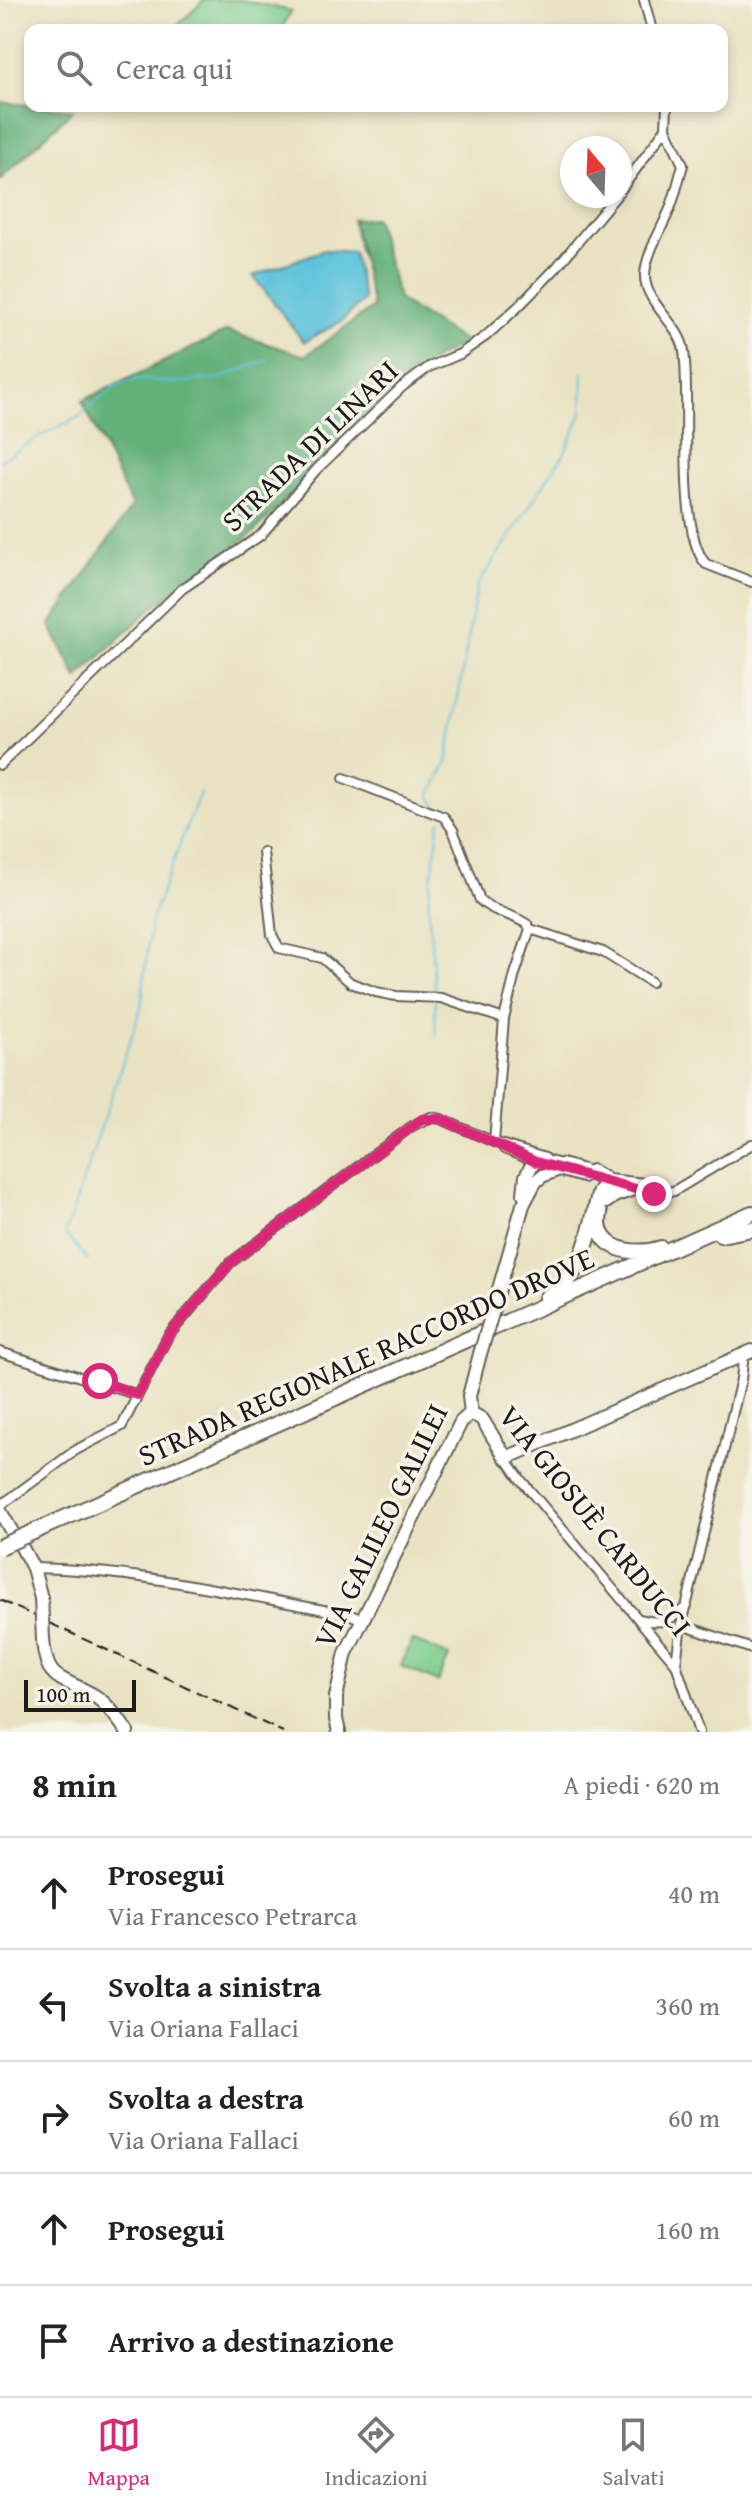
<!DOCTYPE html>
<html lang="it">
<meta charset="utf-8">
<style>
body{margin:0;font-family:"Gentium Book Plus",serif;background:#f6f6f6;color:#222}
.compass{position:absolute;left:560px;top:136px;width:72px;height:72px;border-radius:50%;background:#fff;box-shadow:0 4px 12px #0003;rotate:341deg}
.scale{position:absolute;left:24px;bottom:20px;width:112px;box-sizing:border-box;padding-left:8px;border:4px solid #1c1c1c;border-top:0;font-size:22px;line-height:28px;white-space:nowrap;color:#1c1c1c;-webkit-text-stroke:6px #f7f3e8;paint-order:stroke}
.stop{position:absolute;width:24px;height:24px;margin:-18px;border:6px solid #db2777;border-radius:50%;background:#fff}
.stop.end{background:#db2777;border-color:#fff;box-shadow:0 2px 8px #0008}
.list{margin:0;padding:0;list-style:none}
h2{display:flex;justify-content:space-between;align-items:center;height:104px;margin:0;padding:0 32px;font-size:34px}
h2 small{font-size:26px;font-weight:400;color:#767676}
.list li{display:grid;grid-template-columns:52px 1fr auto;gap:24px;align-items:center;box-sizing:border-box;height:112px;padding:0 32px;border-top:2px solid #e0e0e0}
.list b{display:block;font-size:30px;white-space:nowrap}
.list p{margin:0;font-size:26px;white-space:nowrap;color:#767676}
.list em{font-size:26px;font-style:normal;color:#767676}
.icon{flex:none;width:44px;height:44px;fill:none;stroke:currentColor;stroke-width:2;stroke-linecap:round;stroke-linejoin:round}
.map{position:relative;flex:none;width:752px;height:1732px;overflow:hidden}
.search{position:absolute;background:#fff;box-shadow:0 4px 12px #0003;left:24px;right:24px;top:24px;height:88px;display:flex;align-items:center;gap:20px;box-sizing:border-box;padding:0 28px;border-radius:16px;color:#767676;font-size:30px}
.sheet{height:664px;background:#fff}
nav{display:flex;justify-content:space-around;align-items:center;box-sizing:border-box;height:112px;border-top:2px solid #e0e0e0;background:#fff;font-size:22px;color:#767676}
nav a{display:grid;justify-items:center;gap:4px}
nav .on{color:#db2777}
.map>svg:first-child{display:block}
.green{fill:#7bcd8f;stroke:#4c7456;stroke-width:2}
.forest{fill:#64b07a;stroke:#40664b;stroke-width:2}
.water{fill:#5dc3db;stroke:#3c707c;stroke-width:2}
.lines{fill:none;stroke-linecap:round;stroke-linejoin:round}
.stream{stroke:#5dc3db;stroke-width:2}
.street-casing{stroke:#646156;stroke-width:12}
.secondary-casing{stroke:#646156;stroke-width:16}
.primary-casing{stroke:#646156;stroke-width:18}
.street{stroke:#fff;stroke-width:8}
.secondary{stroke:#fff;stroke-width:12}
.primary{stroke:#fff;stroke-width:14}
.rail{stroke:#1c1c1c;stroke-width:2;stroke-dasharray:12 6;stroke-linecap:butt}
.secondary-bridge-casing{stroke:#646156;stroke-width:16;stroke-linecap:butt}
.primary-bridge-casing{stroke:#646156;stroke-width:18;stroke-linecap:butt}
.secondary-bridge{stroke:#fff;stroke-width:12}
.primary-bridge{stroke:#fff;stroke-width:14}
.route{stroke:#db2777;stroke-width:10}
.labels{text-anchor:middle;stroke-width:7;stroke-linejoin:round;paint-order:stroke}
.street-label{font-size:30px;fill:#1c1c1c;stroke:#f7f3e8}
</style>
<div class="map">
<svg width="752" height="1732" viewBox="0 0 752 1732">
<rect width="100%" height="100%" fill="#f7f3e8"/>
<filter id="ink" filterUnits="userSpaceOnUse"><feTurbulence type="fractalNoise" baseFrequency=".0125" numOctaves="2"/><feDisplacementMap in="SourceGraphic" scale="16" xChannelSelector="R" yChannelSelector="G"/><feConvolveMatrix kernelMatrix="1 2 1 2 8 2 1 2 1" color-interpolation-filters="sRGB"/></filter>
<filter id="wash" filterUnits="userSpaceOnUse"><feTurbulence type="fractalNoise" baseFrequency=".006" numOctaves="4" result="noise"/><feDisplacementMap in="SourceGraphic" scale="32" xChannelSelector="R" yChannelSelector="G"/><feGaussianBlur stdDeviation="1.8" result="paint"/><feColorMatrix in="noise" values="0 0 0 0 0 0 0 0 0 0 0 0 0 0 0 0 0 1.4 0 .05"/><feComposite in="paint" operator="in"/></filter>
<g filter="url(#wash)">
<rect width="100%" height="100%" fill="#e9e2c2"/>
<path class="green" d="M 204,0 L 241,0 L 291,11 L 281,30 L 173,30 Z
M 412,1640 L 449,1656 L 438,1682 L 401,1666 Z"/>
<path class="forest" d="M 0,102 L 73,110 L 0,180 Z
M 375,218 L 399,300 L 465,342 L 421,367 L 387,396 L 253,533 L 154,606 L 77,678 L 50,625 L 132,506 L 82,401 L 227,331 L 305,356 L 373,307 L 352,219 Z"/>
<path class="water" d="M 324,250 L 353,252 L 364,300 L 342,321 L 304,342 L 253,276 Z"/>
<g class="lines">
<path class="stream" d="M 0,461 L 44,434 L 79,417 L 114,386 L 136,379 L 173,383 L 221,378 L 267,360
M 438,810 L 430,795 L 447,763 L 477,586 L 564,454 L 582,414 L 583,373
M 435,995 L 428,901 L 440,821
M 435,1001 L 436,1036
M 88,1260 L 65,1234 L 141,1008 L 151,920 L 201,790"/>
</g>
</g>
<g filter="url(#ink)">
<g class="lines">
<g class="street-casing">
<path id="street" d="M 644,0 L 652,30
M 666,128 L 683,165 C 679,178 676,193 671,206 C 663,228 646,252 645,275 C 644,303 681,325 684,351 C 691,399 676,531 706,564 L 752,582
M 620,191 L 666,128 L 667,106
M 0,765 L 182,589 L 261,535 L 316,470 L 402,387 L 429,367 L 460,354 L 486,336 L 519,306 L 556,268 L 616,196
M 344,778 L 444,817 L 453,830 L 480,900 C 493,913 514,914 528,925 L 530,929 L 515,974 L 504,1019
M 263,852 L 272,935 L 279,948 L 322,958 L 351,983 L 376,992 L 396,996 L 441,998 L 504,1019 L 494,1142
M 530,929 L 603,952 L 651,982
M 504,1149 L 536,1162
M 562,1163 L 584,1169
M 635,1190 L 651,1194 L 674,1191 L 752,1144
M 0,1352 L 138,1395
M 506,1458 L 521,1480 L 676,1664
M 0,1506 L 76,1450 L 122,1426 L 168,1336 L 230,1263 L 412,1126 L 431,1117 L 441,1119 L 494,1142 L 545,1158
M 33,1568 C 140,1570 246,1596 351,1615 L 363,1620
M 640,1619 C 660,1625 671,1621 687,1606
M 682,1625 L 752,1649
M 699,1732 L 676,1664 L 680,1632 L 741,1379 L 744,1354"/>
</g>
<g class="secondary-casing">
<path id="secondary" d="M 524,1194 L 526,1176 L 533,1163 L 542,1161 L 564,1167
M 493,1310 L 523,1205 L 535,1182 L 542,1176 L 559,1169 L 583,1176
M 471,1413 L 482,1419 L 506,1458 L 752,1351
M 471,1413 L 469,1396 L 480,1354
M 0,1511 L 12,1532
M 20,1544 L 33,1568 L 41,1598
M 43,1639 C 46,1683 61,1676 93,1695 C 107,1703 118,1718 127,1732
M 339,1732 L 336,1719 L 336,1697 L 346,1653 L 461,1422 L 471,1413"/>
</g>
<g class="primary-casing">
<path id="primary" d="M 592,1172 L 608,1182 L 644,1186
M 606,1201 L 614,1195 L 631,1189
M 600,1213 C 592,1250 635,1257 661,1248
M 721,1235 L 752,1229
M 546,1298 C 586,1276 589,1231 600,1191 L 608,1182
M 42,1528 L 752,1213"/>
</g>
<use href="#street" class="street"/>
<use href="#secondary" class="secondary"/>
<use href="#primary" class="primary"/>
<path class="rail" d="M 0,1600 L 283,1732"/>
<g class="secondary-bridge-casing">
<path id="secondary-bridge" d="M 480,1354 L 493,1310
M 41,1598 L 43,1639"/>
</g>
<g class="primary-bridge-casing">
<path id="primary-bridge" d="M 0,1547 L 42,1528"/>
</g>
<use href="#secondary-bridge" class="secondary-bridge"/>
<use href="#primary-bridge" class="primary-bridge"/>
</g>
</g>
<g class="lines" filter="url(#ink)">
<path class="route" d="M 100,1381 L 138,1395 L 168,1336 L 230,1263 L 422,1119 L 441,1119 L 536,1162 L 654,1194"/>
</g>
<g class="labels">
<g class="street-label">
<text transform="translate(310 446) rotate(-44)" y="10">STRADA DI LINARI</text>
<text transform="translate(366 1357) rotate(-24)" y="10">STRADA REGIONALE RACCORDO DROVE</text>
<text transform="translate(595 1521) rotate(51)" y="10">VIA GIOSUÈ CARDUCCI</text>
<text transform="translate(381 1526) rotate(-64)" y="10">VIA GALILEO GALILEI</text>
</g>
</g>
</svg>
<svg class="compass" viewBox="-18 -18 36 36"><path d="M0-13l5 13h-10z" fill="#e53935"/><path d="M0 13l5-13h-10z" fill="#767676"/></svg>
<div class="scale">100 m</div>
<div class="stop" style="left:100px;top:1381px"></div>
<div class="stop end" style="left:654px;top:1194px"></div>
<div class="search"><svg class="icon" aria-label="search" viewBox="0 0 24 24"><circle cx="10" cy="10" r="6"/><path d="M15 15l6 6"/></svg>Cerca qui</div>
</div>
<section class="sheet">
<h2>8 min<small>A piedi · 620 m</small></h2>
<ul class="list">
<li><svg class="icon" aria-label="ahead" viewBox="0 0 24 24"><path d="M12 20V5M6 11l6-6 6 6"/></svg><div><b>Prosegui</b><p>Via Francesco Petrarca</p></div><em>40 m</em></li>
<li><svg class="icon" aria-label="left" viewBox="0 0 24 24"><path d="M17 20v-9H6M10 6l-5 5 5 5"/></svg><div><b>Svolta a sinistra</b><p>Via Oriana Fallaci</p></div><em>360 m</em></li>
<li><svg class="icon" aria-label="right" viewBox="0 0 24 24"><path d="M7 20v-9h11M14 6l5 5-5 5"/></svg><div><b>Svolta a destra</b><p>Via Oriana Fallaci</p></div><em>60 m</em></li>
<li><svg class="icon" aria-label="ahead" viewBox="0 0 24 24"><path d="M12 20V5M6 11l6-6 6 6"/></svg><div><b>Prosegui</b></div><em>160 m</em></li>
<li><svg class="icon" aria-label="arrive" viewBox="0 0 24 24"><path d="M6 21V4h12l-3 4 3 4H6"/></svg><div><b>Arrivo a destinazione</b></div></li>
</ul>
</section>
<nav>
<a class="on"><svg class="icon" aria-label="map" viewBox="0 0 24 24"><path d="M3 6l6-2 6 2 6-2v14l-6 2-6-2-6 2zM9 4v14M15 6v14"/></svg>Mappa</a>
<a><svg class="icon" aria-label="directions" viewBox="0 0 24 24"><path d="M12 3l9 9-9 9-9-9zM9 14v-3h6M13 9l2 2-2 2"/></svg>Indicazioni</a>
<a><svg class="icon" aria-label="saved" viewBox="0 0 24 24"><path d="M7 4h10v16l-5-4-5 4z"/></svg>Salvati</a>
</nav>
